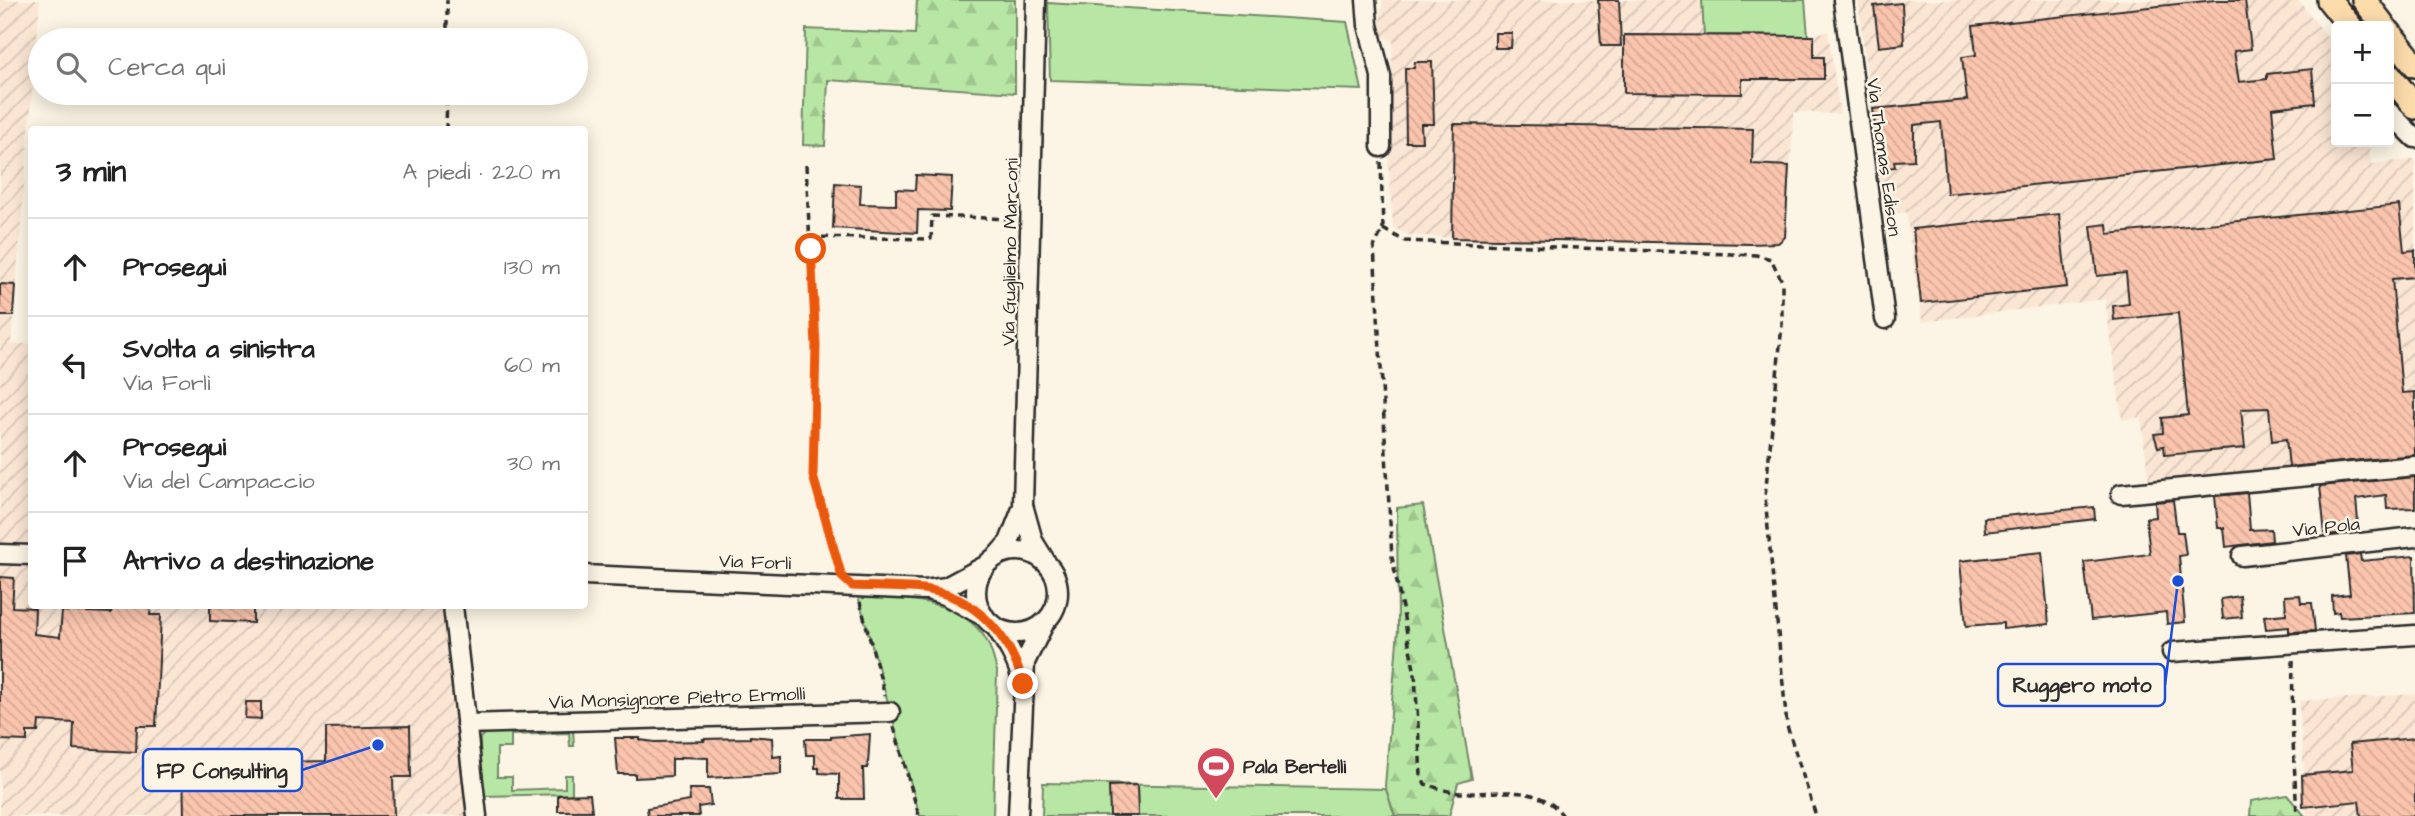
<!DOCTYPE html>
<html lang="it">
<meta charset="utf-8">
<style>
body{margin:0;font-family:"Architects Daughter",sans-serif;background:#f6f6f6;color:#222}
.controls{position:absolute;right:21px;top:21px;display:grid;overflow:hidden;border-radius:7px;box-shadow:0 4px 18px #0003}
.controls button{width:63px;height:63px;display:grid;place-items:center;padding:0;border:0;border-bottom:2px solid #e0e0e0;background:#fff;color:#222;font:35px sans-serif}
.stop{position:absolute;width:21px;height:21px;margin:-16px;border:5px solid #ea580c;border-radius:50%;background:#fff}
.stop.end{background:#ea580c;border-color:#fff;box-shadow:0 2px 7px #0008}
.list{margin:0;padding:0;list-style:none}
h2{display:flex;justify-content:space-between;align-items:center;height:91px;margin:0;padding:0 28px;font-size:30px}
h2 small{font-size:23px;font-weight:400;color:#767676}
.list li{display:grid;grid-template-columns:46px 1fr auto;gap:21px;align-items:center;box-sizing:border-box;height:98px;padding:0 28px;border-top:2px solid #e0e0e0}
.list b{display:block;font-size:26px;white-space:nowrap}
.list p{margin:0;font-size:23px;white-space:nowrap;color:#767676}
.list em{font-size:23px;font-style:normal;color:#767676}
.icon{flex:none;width:38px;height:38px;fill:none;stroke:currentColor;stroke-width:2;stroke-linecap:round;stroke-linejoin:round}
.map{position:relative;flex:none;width:2415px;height:816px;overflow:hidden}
.search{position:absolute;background:#fff;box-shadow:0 4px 18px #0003;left:28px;top:28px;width:560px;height:77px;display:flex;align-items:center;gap:18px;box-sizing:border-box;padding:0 24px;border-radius:38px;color:#767676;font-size:26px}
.panel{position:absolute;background:#fff;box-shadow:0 4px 18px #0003;left:28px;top:126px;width:560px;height:483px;border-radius:7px}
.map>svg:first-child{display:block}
.industrial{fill:url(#industrial-furrows)}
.grass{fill:#b8e7a5;stroke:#728968;stroke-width:2}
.forest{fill:url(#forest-firs);stroke:#728968;stroke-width:2}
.building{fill:url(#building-back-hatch);stroke:#2b2b2b;stroke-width:2}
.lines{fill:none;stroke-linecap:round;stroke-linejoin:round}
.minor-casing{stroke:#2b2b2b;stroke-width:23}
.major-casing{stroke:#2b2b2b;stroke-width:28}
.path{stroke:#2b2b2b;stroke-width:3.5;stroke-dasharray:7 5;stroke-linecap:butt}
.minor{stroke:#fcf5e5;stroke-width:18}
.major{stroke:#fddcac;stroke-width:23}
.route{stroke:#ea580c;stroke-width:9}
.labels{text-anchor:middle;stroke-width:5;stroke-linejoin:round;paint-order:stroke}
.street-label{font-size:19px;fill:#2b2b2b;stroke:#fcf5e5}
.poi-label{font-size:19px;font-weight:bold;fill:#2b2b2b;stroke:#fcf5e5;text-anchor:start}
.leader{fill:none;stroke:#1d4ed8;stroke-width:2.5}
.callout-dot{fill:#1d4ed8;stroke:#fcf5e5;stroke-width:2.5}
.callout{fill:#fcf5e5;stroke:#1d4ed8;stroke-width:2.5}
.callout-label{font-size:21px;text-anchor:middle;font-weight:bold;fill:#2b2b2b}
</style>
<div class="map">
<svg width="2415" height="816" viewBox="0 0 2415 816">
<defs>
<pattern id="industrial-furrows" width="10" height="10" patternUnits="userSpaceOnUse" patternTransform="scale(1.75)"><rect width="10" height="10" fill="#fbe6d4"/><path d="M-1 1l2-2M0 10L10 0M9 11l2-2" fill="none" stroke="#d7c5b6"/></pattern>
<pattern id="forest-firs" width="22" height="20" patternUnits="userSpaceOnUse" patternTransform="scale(1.75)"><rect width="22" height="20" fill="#b8e7a5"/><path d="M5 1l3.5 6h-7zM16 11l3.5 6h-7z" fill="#9ec68e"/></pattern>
<pattern id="building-back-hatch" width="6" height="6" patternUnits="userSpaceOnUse" patternTransform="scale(1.75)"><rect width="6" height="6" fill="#fac4ad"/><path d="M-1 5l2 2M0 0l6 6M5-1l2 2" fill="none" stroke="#d6a995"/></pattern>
</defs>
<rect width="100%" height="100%" fill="#fcf5e5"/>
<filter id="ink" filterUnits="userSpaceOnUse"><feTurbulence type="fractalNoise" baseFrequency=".0143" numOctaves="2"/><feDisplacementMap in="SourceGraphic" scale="14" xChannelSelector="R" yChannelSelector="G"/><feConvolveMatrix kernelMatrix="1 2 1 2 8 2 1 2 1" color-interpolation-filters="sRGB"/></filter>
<g filter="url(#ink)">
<path class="industrial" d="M 0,0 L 40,0 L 11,344 L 31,344 L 32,606 L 447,606 L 470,816 L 0,816 Z
M 1383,0 L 1702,0 L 1705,35 L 1808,36 L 1828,31 L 1840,114 L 1794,112 L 1786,231 L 1785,237 L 1778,243 L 1452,238 L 1408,235 L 1393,227 L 1387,146 L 1393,40 L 1378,36 Z
M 1858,0 L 2298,0 L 2336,47 L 2336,142 L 2369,142 L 2371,164 L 2415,159 L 2415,457 L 2149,484 L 2141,417 L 2122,420 L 2105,299 L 1922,322 L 1906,212 L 1884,215 Z
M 2415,694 L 2415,816 L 2307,816 L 2299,701 Z"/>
<path class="grass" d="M 1702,0 L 1805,0 L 1808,36 L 1704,35 Z
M 1048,3 L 1347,22 L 1362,90 L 1050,80 Z
M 858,596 C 899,599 951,597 980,631 C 990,642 993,657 997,671 L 993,816 L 920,816 Z
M 573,730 L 574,746 L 570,746 L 569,733 L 511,735 L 511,748 L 497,748 L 497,777 L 512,777 L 512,790 L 565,788 L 565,775 L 572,775 L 572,794 L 481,796 L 480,738 L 486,732 Z
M 1043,783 L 1386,789 L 1395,816 L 1042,816 Z"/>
<path class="forest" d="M 917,0 L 1015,0 L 1015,93 L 828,80 L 825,146 L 803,145 L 806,29 L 915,34 Z
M 1423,505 L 1472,779 L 1458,783 L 1449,816 L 1395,816 L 1385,786 L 1398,629 L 1397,508 Z
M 2287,795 L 2305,816 L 2250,816 L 2251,801 Z"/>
<path class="building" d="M 1598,0 L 1619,0 L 1621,46 L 1601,46 Z
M 2215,0 L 2245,0 L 2251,49 L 2234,51 L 2239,82 L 2267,79 L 2267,74 L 2312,69 L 2315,103 L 2272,108 L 2277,159 L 1947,194 L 1941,122 L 1914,125 L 1914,160 L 1894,161 L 1895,167 L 1880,169 L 1873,109 L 1967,100 L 1962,57 L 1976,55 L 1973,26 Z
M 1901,3 L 1902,4 L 1904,44 L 1879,47 L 1874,6 Z
M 1495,33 L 1512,33 L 1511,48 L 1495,48 Z
M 1624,35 L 1814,36 L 1814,57 L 1824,57 L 1824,79 L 1742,79 L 1742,94 L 1624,93 Z
M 1415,62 L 1432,62 L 1434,124 L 1421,124 L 1422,142 L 1406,142 L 1405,68 L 1414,68 Z
M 1454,124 L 1753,129 L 1752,164 L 1789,166 L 1785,237 L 1778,243 L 1750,244 L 1452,238 Z
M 916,175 L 952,177 L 950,211 L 918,210 L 917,233 L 833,228 L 835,183 L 861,185 L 860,204 L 896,205 L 896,189 L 915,190 Z
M 2399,205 L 2404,251 L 2415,250 L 2415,277 L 2392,279 L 2402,393 L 2415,392 L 2415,455 L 2289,467 L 2286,439 L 2272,441 L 2269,408 L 2241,409 L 2245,448 L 2165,455 L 2164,446 L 2158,447 L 2154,434 L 2163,433 L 2162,418 L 2188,415 L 2178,313 L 2114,320 L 2113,306 L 2129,304 L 2126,273 L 2097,276 L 2091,226 L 2107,224 L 2108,234 Z
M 2059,214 L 2067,287 L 1921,303 L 1913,229 Z
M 0,284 L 15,285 L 13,316 L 0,316 Z
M 2415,477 L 2415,508 L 2387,509 L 2386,495 L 2356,499 L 2359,532 L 2325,535 L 2320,486 Z
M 2247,493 L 2250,530 L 2271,529 L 2272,541 L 2226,547 L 2224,528 L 2218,528 L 2215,496 Z
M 2173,500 L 2177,532 L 2183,532 L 2186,555 L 2179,556 L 2185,622 L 2167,624 L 2166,612 L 2091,620 L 2084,562 L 2150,554 L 2146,518 L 2156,517 L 2155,502 Z
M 2094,507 L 2095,519 L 1985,532 L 1984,518 Z
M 2042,552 L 2049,624 L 2003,629 L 2003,623 L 1966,626 L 1960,561 Z
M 2360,554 L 2361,561 L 2414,556 L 2415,613 L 2340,617 L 2339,612 L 2333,613 L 2332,596 L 2350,594 L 2346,556 Z
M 0,577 L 14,578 L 12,607 L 35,608 L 34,634 L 60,637 L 62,611 L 111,613 L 112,606 L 151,606 L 150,615 L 161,615 L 156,726 L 137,726 L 136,752 L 73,749 L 74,723 L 39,721 L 38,732 L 27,732 L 27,741 L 0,740 Z
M 2300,595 L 2301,603 L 2312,603 L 2315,631 L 2289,632 L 2289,627 L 2266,629 L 2264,616 L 2286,614 L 2285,596 Z
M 2240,596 L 2242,617 L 2223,619 L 2221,599 Z
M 210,606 L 253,608 L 253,623 L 210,621 Z
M 246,702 L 261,702 L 261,719 L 245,718 Z
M 410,726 L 411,777 L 393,777 L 394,816 L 184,816 L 183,764 L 326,761 L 326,728 Z
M 870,734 L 868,764 L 867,768 L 863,768 L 864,799 L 839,799 L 839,774 L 819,773 L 819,768 L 815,768 L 815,755 L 806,755 L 805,739 L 831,739 L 831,737 Z
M 750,736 L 772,738 L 773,757 L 781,756 L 781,774 L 708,778 L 708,758 L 680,757 L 680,759 L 672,759 L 672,776 L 635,778 L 635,774 L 618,774 L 615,738 L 640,738 L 640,740 L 655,742 L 704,741 L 703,739 L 750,738 Z
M 2415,738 L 2415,816 L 2361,816 L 2359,801 L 2303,807 L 2302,775 L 2353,770 L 2350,744 Z
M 1137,785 L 1138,816 L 1110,816 L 1109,786 Z
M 689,789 L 709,789 L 711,805 L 698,807 L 699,816 L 648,816 L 647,808 L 690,801 Z
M 590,794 L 592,811 L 558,811 L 558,795 Z"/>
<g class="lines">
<g class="minor-casing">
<path id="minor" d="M 1036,0 L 1023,505 L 1033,541 L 1046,562
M 1366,0 L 1368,25 L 1381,76 L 1381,147
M 1843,0 L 1885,319
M 2389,112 L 2415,138
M 2121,494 L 2415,466
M976 592a41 41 0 1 1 82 0a41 41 0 1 1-82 0Z
M 0,554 L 32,555
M 2242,556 L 2415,537
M 996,557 L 1009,542 L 1022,509
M 584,575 L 925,590 L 946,587 L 985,566
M 931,591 L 945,595 L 985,617
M 453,606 L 477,816
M 995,626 C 1006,643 1016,658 1021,677
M 2172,652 L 2415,635
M 466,724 L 890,712
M 1018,816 L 1025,662 L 1045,622"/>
</g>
<g class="major-casing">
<path id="major" d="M 2329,0 L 2350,26
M 2364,0 L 2384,26
M 2389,32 L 2415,65
M 2389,74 L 2415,107"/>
</g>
<path class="path" d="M 447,40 L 447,0
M 446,130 L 447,93
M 1381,162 L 1383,229 L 1374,247 L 1392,557 L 1415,674 L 1421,775 L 1425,784 C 1438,788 1451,793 1464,793 C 1498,794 1539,783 1563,816
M 806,165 L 815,345 L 813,476 L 840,569
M 1383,229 L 1405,241 L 1756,255 L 1771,259 L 1782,281 L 1782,325 L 1765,497 L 1787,726 L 1816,816
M 810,237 L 931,239 L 932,216 L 1014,219
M 860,602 L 885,696
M 2293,660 L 2292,723 L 2297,816
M 894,727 L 919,816"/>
<use href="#minor" class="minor"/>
<use href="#major" class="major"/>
</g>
</g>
<g class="lines" filter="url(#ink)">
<path class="route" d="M 811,249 L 816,345 L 813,476 L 842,577 L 852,586 C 875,587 899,587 923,589 C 974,595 1011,636 1023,684"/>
</g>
<defs>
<g id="stadium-pin" transform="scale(2.0125)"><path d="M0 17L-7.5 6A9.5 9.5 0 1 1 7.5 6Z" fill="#d1495b" stroke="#fcf5e5"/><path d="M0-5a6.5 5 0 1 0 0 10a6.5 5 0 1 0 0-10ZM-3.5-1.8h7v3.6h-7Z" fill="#fff"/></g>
</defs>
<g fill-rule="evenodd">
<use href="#stadium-pin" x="1216" y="766"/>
</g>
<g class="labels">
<g class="street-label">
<text transform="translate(1885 157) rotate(82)" y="7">Via Thomas Edison</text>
<text transform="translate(1009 252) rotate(-89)" y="7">Via Guglielmo Marconi</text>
<text transform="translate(2326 526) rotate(-6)" y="7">Via Pola</text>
<text transform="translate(755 561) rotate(2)" y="7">Via Forlì</text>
<text transform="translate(677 697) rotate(-2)" y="7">Via Monsignore Pietro Ermolli</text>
</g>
<g class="poi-label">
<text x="1243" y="773">Pala Bertelli</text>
</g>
</g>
<path class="leader" d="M2178 581L2165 685M378 745L302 770"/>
<g class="callout-dot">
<circle cx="2178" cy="581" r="7"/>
<circle cx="378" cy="745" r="7"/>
</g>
<g class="callout">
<rect x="1998" y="664" width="167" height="42" rx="7"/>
<rect x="143" y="749" width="159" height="42" rx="7"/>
</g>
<g class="callout-label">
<text x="2082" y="692">Ruggero moto</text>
<text x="222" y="778">FP Consulting</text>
</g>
</svg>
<div class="controls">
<button>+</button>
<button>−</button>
</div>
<div class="stop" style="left:811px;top:249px"></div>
<div class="stop end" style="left:1023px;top:684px"></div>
<div class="search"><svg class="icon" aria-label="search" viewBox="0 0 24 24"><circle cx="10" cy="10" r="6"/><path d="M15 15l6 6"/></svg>Cerca qui</div>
<section class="panel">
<h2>3 min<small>A piedi · 220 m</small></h2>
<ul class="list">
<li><svg class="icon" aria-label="ahead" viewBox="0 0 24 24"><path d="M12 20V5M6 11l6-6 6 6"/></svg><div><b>Prosegui</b></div><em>130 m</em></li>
<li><svg class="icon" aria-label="left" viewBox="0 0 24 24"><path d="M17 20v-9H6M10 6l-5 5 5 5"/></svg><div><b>Svolta a sinistra</b><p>Via Forlì</p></div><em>60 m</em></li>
<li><svg class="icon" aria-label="ahead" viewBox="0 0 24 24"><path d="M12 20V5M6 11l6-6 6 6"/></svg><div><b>Prosegui</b><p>Via del Campaccio</p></div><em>30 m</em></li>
<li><svg class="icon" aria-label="arrive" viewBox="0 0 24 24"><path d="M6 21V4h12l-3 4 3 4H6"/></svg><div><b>Arrivo a destinazione</b></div></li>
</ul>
</section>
</div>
